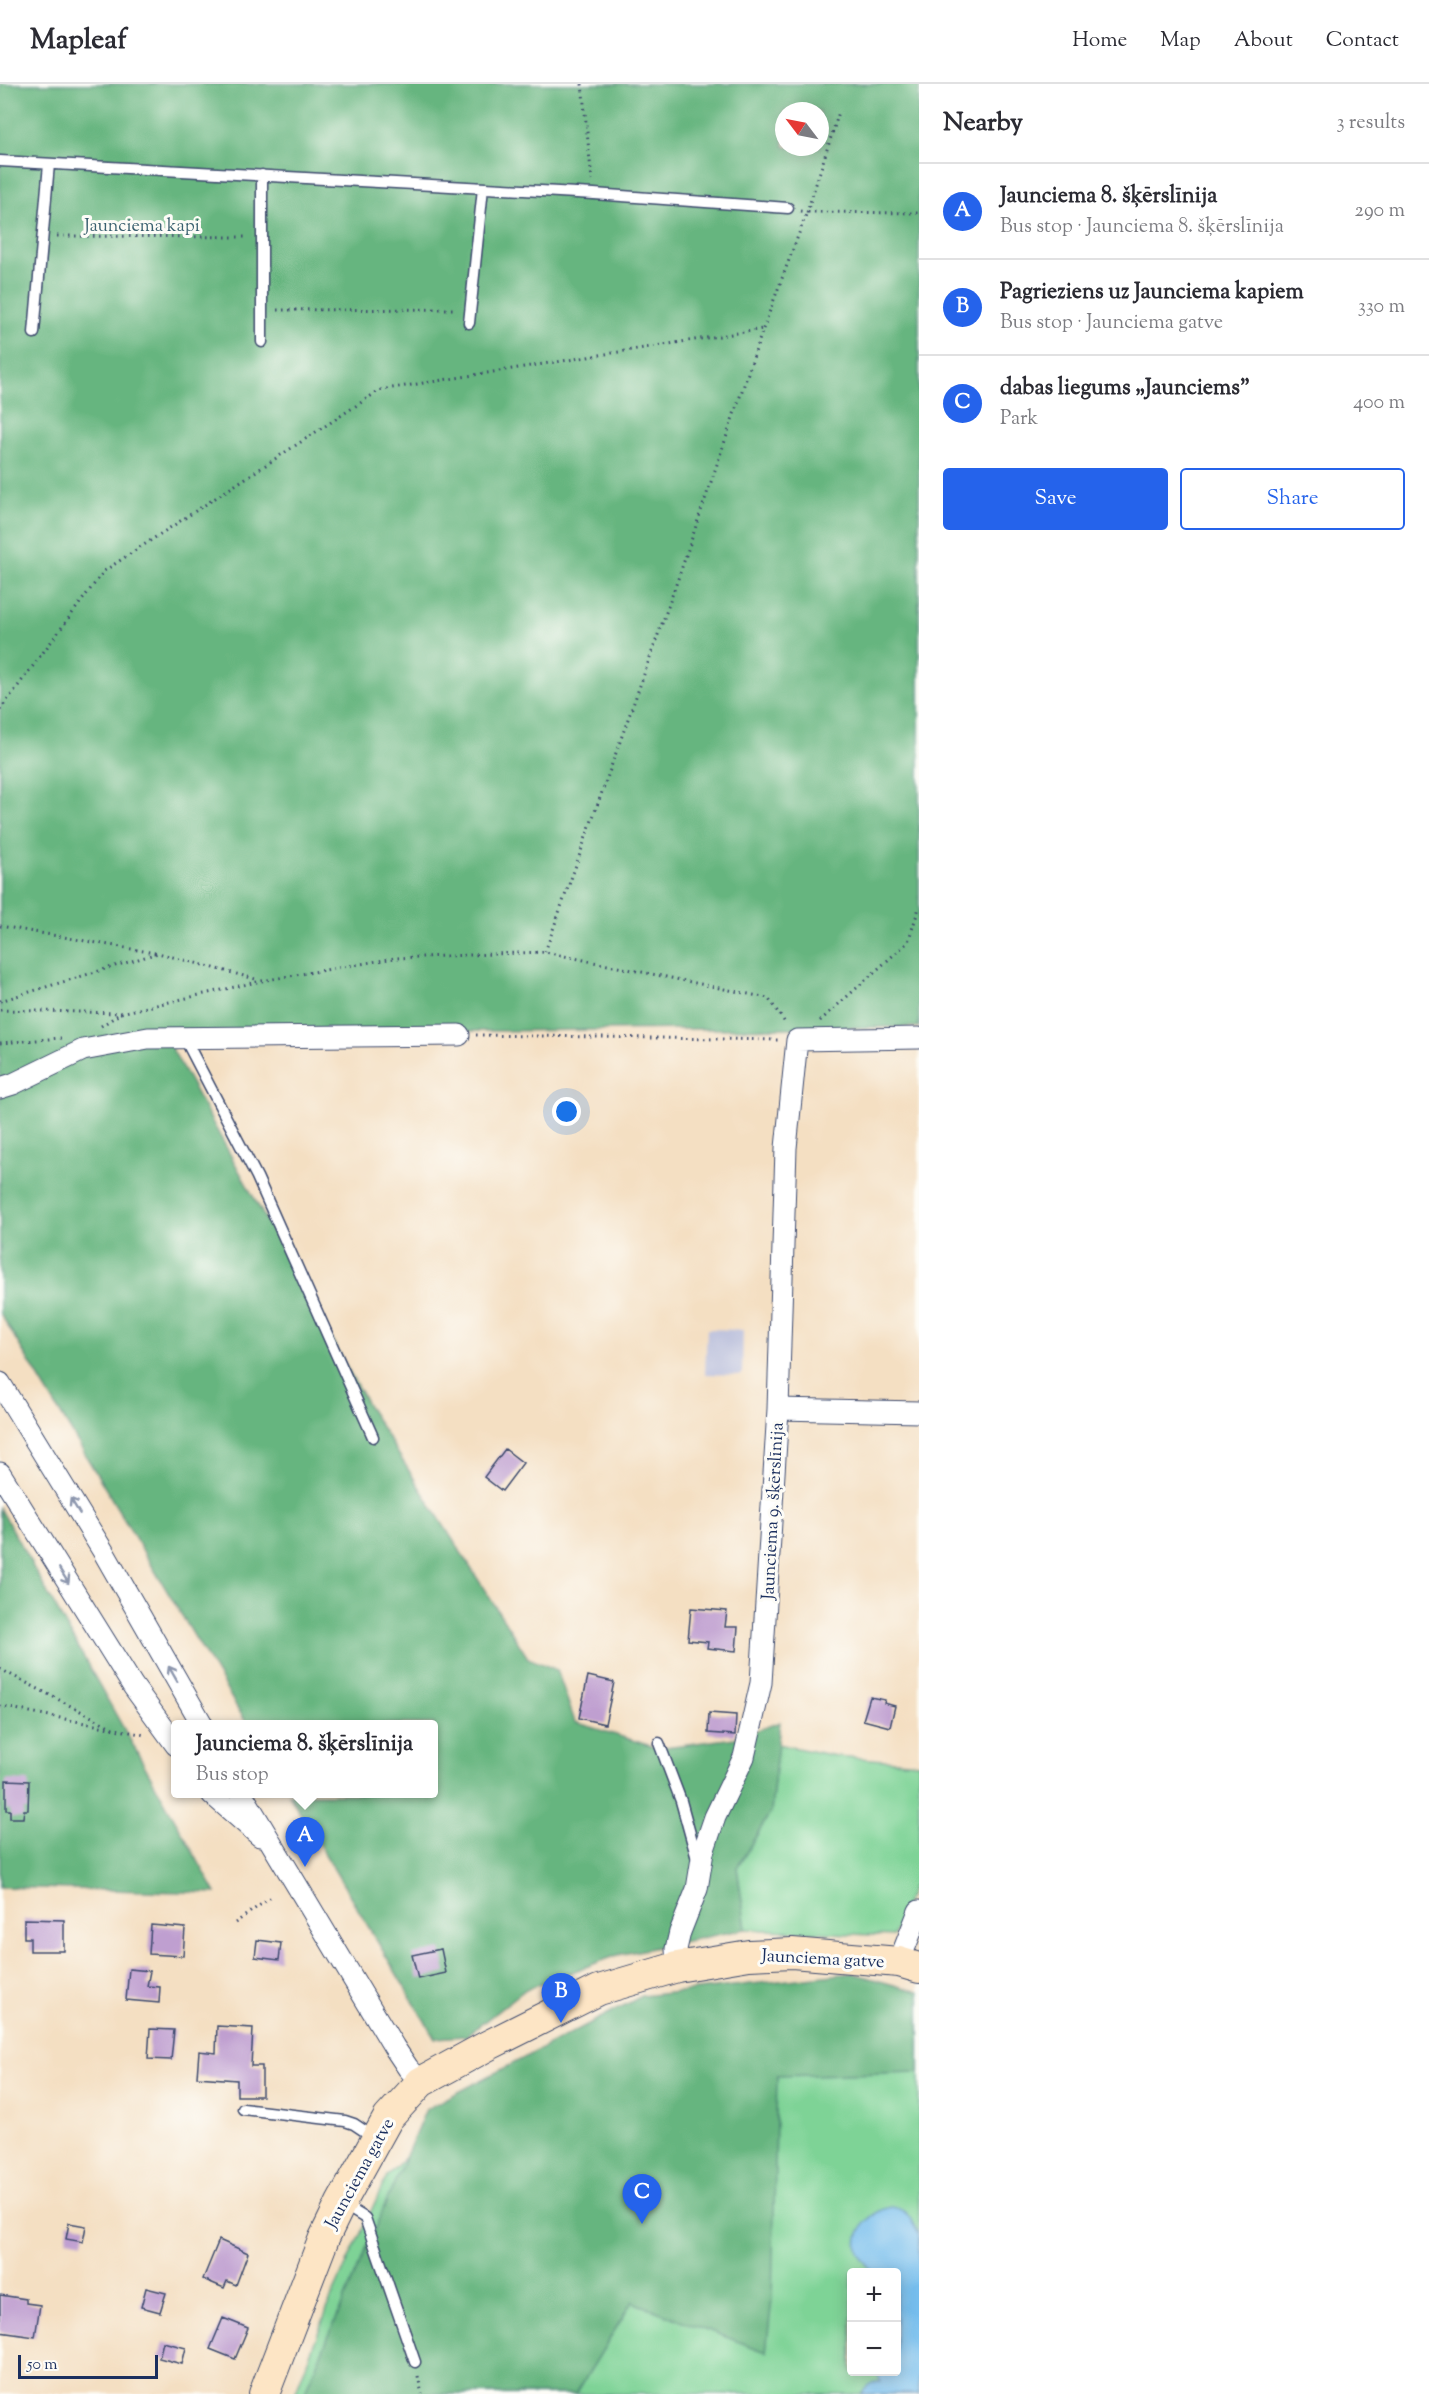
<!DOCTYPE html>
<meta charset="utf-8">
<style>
body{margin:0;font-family:"Sorts Mill Goudy",serif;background:#f2f2f3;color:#2b2b33}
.controls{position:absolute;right:18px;bottom:18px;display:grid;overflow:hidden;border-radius:6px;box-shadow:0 3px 15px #0003}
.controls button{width:54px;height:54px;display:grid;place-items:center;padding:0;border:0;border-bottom:2px solid #e1e1e2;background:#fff;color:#2b2b33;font:30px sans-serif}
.compass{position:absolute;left:775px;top:18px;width:54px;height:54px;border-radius:50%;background:#fff;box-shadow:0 3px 15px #0003;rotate:302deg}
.scale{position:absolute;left:18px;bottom:15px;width:140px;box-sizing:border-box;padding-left:6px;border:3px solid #1b2f5e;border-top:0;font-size:16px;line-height:21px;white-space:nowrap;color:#1b2f5e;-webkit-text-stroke:4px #fdfcf7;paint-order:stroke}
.you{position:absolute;left:567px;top:1028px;width:21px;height:21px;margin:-15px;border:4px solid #fff;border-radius:50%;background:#1a73e8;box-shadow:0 0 0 9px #1a73e833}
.badge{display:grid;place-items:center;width:39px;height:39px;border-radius:50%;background:#2563eb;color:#fff;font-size:20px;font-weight:700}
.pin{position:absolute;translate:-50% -50px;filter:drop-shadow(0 2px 3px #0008)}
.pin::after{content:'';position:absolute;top:32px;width:21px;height:18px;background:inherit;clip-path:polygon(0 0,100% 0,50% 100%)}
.popup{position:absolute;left:171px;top:1636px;width:267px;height:78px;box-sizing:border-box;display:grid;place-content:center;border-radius:6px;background:#fff;filter:drop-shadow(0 2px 4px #0005);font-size:20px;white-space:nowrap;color:#7c7c81}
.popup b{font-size:22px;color:#2b2b33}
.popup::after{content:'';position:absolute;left:50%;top:100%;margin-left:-12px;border:12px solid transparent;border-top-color:#fff}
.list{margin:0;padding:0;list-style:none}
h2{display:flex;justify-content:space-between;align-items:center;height:78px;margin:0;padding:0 24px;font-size:26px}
h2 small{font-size:20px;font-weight:400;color:#7c7c81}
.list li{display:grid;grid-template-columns:39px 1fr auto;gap:18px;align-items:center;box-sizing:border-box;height:96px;padding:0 24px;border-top:2px solid #e1e1e2}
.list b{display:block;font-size:22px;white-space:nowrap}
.list p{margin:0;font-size:20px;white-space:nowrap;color:#7c7c81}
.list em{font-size:20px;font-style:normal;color:#7c7c81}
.actions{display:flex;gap:12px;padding:18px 24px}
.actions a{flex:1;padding:14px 0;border:2px solid #2563eb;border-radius:6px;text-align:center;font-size:21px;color:#2563eb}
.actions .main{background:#2563eb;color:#fff}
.map{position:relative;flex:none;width:919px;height:2310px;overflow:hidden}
header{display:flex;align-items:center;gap:36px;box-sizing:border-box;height:84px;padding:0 30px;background:#fff;border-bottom:2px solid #e1e1e2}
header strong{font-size:28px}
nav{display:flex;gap:33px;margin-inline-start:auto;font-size:21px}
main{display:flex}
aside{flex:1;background:#fff}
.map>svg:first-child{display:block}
.industrial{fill:#bec2dd}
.green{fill:#7ed396;stroke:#4c817a;stroke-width:1.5;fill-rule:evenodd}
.forest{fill:#66b57f;stroke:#40726e;stroke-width:1.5;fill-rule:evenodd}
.water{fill:#75bded;stroke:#4876a6;stroke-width:1.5}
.building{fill:#bf9fd0}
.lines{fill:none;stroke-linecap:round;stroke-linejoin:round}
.lane-casing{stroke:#3c496d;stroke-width:13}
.street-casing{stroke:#3c496d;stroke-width:23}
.secondary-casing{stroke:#3c496d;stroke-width:32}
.path{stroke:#3c496d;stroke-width:3;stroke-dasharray:1.5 4.5;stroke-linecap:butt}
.lane{stroke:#fff;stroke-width:10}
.street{stroke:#fff;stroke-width:21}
.secondary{stroke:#fde5c5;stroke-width:30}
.oneway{stroke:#8d97ae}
.labels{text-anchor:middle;stroke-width:6;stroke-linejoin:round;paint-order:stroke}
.park-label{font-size:18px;fill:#39606f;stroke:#fdfcf7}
.street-label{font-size:18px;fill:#1b2f5e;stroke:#fdfcf7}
</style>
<header>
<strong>Mapleaf</strong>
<nav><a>Home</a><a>Map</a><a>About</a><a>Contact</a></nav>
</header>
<main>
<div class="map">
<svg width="919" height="2310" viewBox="0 0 919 2310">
<rect width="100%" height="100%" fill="#fdfcf7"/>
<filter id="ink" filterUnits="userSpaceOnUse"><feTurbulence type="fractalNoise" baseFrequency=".0167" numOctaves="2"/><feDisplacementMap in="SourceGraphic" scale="12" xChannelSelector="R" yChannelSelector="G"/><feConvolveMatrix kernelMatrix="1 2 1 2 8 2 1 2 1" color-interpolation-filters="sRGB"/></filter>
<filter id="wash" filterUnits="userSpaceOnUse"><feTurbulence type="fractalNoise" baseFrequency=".008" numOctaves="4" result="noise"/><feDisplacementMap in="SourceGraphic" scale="24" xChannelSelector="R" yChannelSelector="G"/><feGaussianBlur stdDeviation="1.35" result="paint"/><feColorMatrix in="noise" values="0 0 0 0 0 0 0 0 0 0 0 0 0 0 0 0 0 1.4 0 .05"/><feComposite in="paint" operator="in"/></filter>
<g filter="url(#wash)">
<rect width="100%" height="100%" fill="#f4dfc2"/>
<path class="industrial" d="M 707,1245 L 743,1246 L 742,1291 L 705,1290 Z"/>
<path class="green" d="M 777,1660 L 836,1672 L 919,1679 L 919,1787 L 893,1852 L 746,1845 L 737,1784 L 771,1727 Z
M 919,1916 L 919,2310 L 295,2310 L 332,2212 L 387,2092 L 469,2009 ZM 852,2188 L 896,2188 L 896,2288 L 852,2288 Z"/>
<path class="forest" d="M 0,0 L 919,0 L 919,943 L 164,950 L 371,1327 L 528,1574 L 557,1586 L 575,1638 L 657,1664 L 735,1654 L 780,1638 L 771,1727 L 737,1784 L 746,1845 L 618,1871 L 526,1905 L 466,1952 L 435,1954 L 289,1710 L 434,1710 L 434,1640 L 247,1640 L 0,1229 ZM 784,27 L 820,27 L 820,63 L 784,63 Z
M 0,1424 L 216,1809 L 0,1803 Z
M 852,1889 L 919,1908 L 919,1988 L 777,1992 L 772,2215 L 766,2268 L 632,2218 L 576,2310 L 304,2310 L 426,2025 L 642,1912 Z"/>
<path class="water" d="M 891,2123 C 910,2125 910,2137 919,2150 L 919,2310 L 862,2310 C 867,2301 871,2297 881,2298 L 876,2288 L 896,2288 L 896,2188 L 874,2188 C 869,2183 862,2176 859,2169 C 852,2147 870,2128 891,2123 Z"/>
<g id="blocks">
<path class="building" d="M 505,1365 L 523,1379 L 502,1407 L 484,1393 Z
M 691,1524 L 727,1527 L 725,1543 L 738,1543 L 736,1567 L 707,1564 L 708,1558 L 688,1556 Z
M 588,1592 L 614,1598 L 605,1640 L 579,1634 Z
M 870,1613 L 885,1616 L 884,1619 L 895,1622 L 890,1643 L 863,1636 Z
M 709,1629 L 736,1631 L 735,1651 L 708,1649 Z
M 6,1696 L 29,1697 L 28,1726 L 24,1726 L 23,1734 L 10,1734 L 10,1726 L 6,1726 Z
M 24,1835 L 64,1836 L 64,1867 L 30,1867 L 30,1854 L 24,1854 Z
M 151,1841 L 185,1844 L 183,1872 L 149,1870 Z
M 257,1856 L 281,1859 L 279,1876 L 255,1873 Z
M 441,1865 L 446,1889 L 418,1895 L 412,1871 Z
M 129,1885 L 150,1887 L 147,1902 L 160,1903 L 159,1919 L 126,1916 Z
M 217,1942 L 253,1944 L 251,1982 L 262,1982 L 262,2012 L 237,2012 L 237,1996 L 197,1993 L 199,1967 L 216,1969 Z
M 150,1945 L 174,1946 L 171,1976 L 148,1975 Z
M 69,2139 L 86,2142 L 83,2158 L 66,2155 Z
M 219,2156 L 248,2169 L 236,2201 L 227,2197 L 224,2204 L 203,2195 Z
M 146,2204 L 166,2209 L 160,2228 L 141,2223 Z
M 0,2211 L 26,2215 L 26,2219 L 40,2221 L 35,2253 L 0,2248 Z
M 223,2234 L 248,2244 L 235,2275 L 210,2265 Z
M 163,2258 L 186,2264 L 182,2280 L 159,2274 Z"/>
</g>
</g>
<g filter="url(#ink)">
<use href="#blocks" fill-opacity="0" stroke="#3c496d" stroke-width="1.5"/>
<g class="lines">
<g class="lane-casing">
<path id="lane" d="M 0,77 L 594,110 L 788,124
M 469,239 L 483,104
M 34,249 L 49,80
M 262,258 L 262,91
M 184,953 L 257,1093 L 373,1353
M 659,1659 L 681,1717 L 697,1775
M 243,2025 L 345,2037 L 354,2040 L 375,2054
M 342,2120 L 365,2134 L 415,2278"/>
</g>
<g class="street-casing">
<path id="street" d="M 0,1004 L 13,1000 L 83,966 L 148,954 L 459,951
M 0,1299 L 103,1467 L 202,1640
M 778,1325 L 919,1328
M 0,1389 L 133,1602 L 176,1661
M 212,1710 L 260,1752
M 242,1710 L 394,1963 L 408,1984 L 421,1998
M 899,1878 L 919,1827
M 677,1883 L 676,1865 L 680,1848 L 697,1805 L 703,1768 L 715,1733 L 744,1673 L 761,1599 L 778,1325 L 786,1064 L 797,956 L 919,954"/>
</g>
<g class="secondary-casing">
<path id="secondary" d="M 264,2310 L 324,2154 L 341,2119 L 388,2034 L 421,1998 L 487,1962 L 599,1906 L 677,1883 L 749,1871 L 792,1869 L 899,1878 L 919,1884"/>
</g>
<path class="path" d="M 582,0 L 592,96
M 800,127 L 807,128 L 839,28
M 57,152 L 248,153
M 277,226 L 456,225
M 0,626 L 104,487 L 380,306 L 763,245
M 0,842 L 155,869
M 545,868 L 679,492 L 763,245 L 807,128 L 919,129
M 0,917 L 158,869 L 259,896
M 0,926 L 121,929
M 820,937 L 908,858 L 919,824
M 101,942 L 121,929 L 261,897 L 395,874 L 545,868 L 768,914 L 786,940
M 476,951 L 778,956
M 0,959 L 61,954
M 0,1585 L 113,1644
M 0,1622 L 145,1651
M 235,1839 L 274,1811
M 418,2292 L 422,2310"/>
<use href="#lane" class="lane"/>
<use href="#street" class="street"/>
<use href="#secondary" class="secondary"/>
</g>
<defs><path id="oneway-shaft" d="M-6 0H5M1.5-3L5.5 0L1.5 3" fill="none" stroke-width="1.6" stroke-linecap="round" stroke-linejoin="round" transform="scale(1.5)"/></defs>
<g class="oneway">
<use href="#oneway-shaft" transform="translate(75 1422) rotate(-121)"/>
<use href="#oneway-shaft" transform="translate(64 1492) rotate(58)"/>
<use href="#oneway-shaft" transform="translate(173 1590) rotate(-120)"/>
</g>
</g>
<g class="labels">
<g class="park-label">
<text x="142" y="147">Jaunciema kapi</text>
</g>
<g class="street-label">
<text transform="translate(772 1427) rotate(-87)" y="6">Jaunciema 9. šķērslīnija</text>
<text transform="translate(823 1874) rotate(3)" y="6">Jaunciema gatve</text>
<text transform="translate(359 2089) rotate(-61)" y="6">Jaunciema gatve</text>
</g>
</g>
</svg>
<div class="controls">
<button>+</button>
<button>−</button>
</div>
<svg class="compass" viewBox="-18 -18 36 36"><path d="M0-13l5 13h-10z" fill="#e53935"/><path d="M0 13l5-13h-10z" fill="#7c7c81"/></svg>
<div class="scale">50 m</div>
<div class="you"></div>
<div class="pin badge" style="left:305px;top:1783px">A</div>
<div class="popup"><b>Jaunciema 8. šķērslīnija</b>Bus stop</div>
<div class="pin badge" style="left:561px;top:1939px">B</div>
<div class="pin badge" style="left:642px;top:2140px">C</div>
</div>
<aside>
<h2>Nearby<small>3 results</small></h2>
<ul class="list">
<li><span class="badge">A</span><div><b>Jaunciema 8. šķērslīnija</b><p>Bus stop · Jaunciema 8. šķērslīnija</p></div><em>290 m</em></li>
<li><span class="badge">B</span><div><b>Pagrieziens uz Jaunciema kapiem</b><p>Bus stop · Jaunciema gatve</p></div><em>330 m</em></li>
<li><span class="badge">C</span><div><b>dabas liegums „Jaunciems”</b><p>Park</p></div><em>400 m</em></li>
</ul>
<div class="actions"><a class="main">Save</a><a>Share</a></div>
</aside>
</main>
